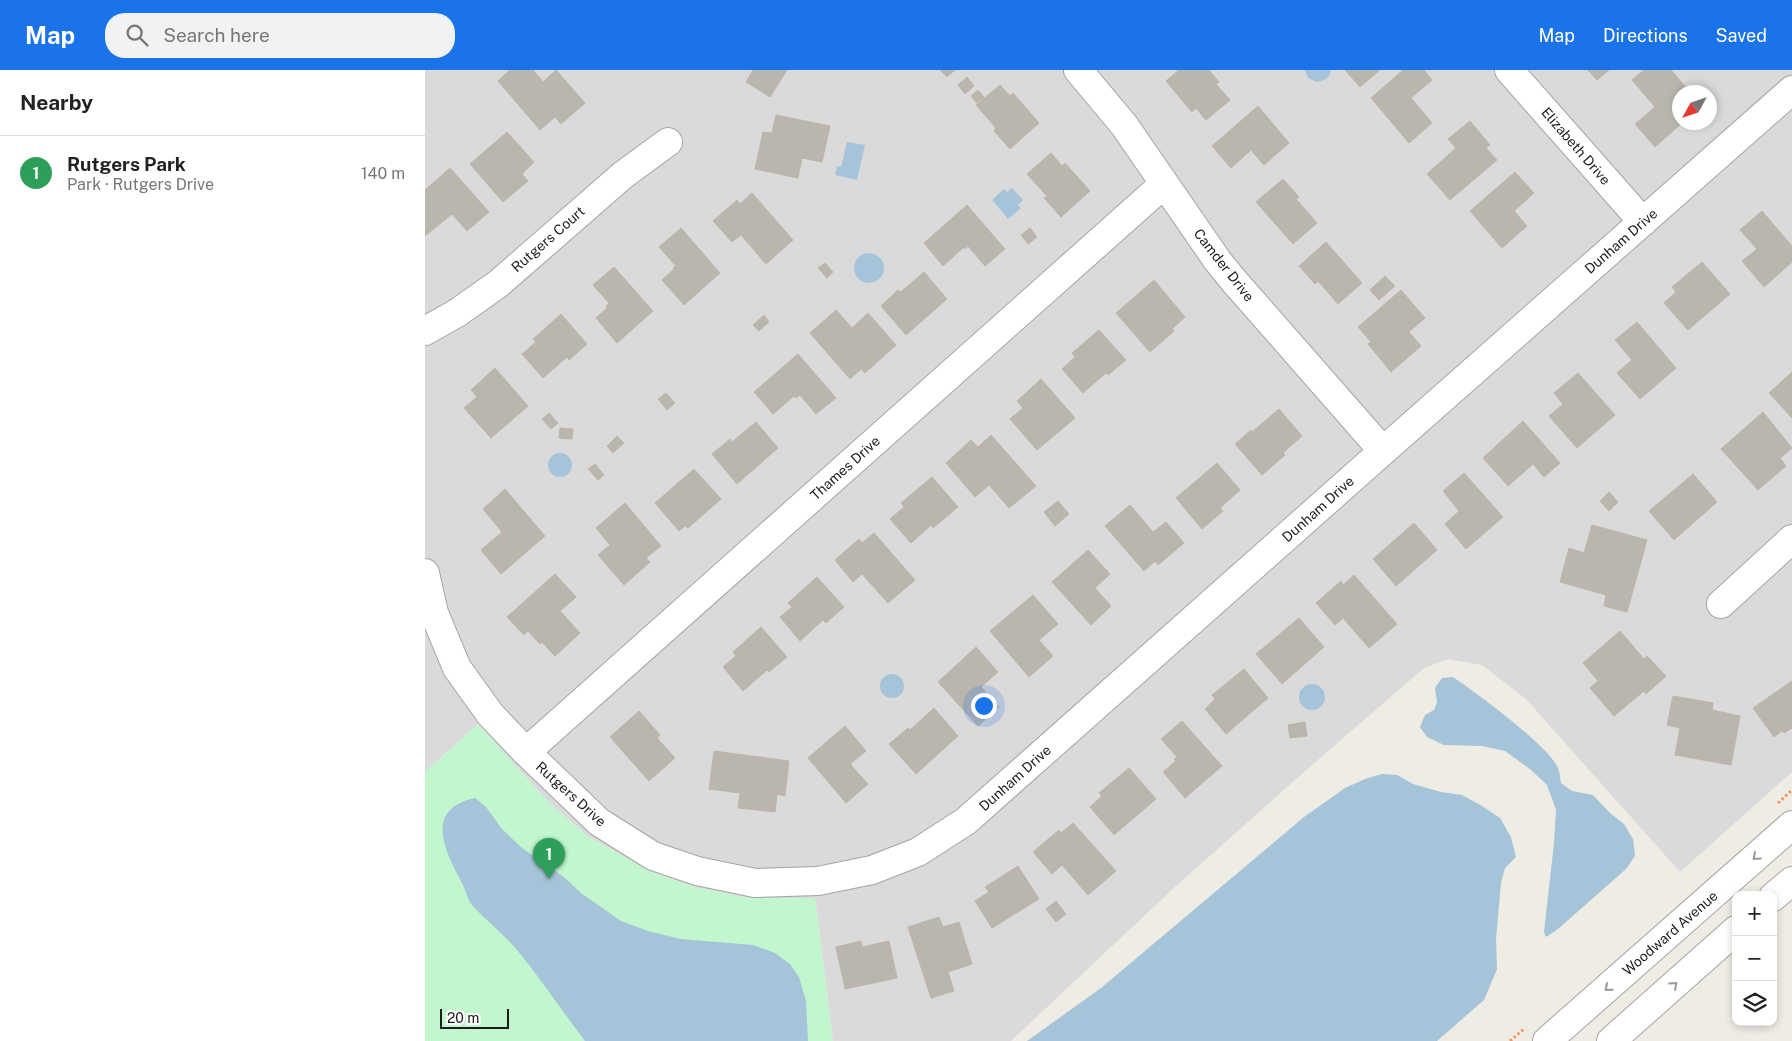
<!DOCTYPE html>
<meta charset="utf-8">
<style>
body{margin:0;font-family:"Public Sans",sans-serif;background:#f2f2f2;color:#222}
.controls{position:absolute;right:15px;bottom:15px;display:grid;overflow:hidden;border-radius:10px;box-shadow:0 2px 8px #0003}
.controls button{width:45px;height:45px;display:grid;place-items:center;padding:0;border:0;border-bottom:1px solid #e0e0e0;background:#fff;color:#222;font:25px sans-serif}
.compass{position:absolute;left:1247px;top:15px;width:45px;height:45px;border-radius:50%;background:#fff;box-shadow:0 2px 8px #0003;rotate:230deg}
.scale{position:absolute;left:15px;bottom:12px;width:69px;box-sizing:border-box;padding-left:5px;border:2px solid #1d1d1d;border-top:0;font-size:14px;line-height:18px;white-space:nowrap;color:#1d1d1d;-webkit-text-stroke:4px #fff;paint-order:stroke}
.you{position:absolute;left:558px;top:635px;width:18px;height:18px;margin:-12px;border:4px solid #fff;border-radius:50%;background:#1a73e8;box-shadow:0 0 0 8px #1a73e833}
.badge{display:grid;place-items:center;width:32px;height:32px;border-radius:50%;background:#1a73e8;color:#fff;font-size:16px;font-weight:700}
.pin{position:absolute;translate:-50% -41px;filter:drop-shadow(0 1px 2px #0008)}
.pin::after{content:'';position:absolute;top:26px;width:18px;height:15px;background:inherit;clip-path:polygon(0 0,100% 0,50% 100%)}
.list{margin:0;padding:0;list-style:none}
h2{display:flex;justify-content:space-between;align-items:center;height:65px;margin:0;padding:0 20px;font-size:21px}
h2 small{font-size:16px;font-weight:400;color:#767676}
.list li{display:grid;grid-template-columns:32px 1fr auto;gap:15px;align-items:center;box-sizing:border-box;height:75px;padding:0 20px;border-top:1px solid #e0e0e0}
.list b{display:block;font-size:19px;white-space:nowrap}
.list p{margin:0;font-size:16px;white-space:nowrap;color:#767676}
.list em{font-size:16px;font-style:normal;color:#767676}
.icon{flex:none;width:28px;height:28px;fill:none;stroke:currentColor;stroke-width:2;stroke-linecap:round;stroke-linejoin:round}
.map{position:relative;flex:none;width:1367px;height:971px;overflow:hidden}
header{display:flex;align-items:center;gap:30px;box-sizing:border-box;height:70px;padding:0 25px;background:#1a73e8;color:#fff}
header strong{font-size:24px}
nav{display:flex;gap:28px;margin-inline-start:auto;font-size:18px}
.search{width:350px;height:45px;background:#f2f2f2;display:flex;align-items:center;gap:12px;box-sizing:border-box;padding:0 18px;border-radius:20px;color:#767676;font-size:19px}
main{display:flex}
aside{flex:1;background:#fff}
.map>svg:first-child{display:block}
.residential{fill:#dbdada;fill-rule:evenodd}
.park{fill:#c1f6cf}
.water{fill:#a5c4d9}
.building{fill:#bab5ad;stroke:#beb5a6}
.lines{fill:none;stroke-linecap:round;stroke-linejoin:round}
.minor-casing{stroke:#a4a4a4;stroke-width:30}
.path{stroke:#f3946e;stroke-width:3;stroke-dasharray:2.5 2.5;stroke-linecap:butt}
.minor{stroke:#fff;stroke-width:28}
.oneway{stroke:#999}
.labels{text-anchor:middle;stroke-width:4;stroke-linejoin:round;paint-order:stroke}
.street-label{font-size:14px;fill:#1d1d1d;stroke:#fff}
</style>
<header>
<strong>Map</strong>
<div class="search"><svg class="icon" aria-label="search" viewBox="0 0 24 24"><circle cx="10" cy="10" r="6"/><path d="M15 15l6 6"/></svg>Search here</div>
<nav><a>Map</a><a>Directions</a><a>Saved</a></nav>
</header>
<main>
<aside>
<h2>Nearby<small></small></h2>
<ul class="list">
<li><span class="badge" style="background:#2e9e5b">1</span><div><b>Rutgers Park</b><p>Park · Rutgers Drive</p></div><em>140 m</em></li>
</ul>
</aside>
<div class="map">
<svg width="1367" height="971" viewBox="0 0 1367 971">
<rect width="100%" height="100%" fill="#eeece3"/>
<path class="residential" d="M 0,0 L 1367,0 L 1367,702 L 1255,802 L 1101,629 L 1057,595 L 1023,589 L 999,598 L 887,695 L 751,816 L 586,971 L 408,971 L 390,828 L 324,828 L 270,817 L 223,800 L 164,767 L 125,734 L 53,654 L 0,702 ZM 1254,22 L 1284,22 L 1284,52 L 1254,52 Z"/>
<path class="park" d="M 53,654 L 125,734 L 164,767 L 225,801 L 270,817 L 324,828 L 390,828 L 408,971 L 0,971 L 0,702 Z"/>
<path class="water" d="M 880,0 L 906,0 C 905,8 899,11 892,12 L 883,8 Z
M 422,72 L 440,75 L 432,110 L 410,105 L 412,96 L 416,97 Z
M 587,118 L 598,130 L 593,135 L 596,138 L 583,149 L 567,130 L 579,119 L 582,122 Z
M429 198a15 15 0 1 1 30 0a15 15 0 1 1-30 0Z
M123 395a12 12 0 1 1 24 0a12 12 0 1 1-24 0Z
M455 616a12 12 0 1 1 24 0a12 12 0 1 1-24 0Z
M 1028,607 C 1050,622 1124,676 1133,698 C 1135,703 1135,709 1136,713 L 1147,721 L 1168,725 L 1185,743 L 1199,754 L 1208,769 L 1210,786 L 1201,799 L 1133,859 L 1121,867 L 1119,862 L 1129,773 L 1131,740 L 1122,715 L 1105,699 L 1080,681 L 1057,676 L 1019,675 L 1002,667 L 995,657 L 1000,645 L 1009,640 L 1012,632 L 1010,618 L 1017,608 Z
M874 627a13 13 0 1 1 26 0a13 13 0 1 1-26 0Z
M 957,704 L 972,705 L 988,714 L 1016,722 L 1037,725 L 1057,736 L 1075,748 L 1086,767 L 1091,787 L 1080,798 L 1076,813 L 1071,869 L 1072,899 L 1059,930 L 1012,971 L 602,971 L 676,918 L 879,747 L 920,718 L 940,709 Z
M 50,728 L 61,737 L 77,759 L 97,778 L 139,807 L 156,823 L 196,851 L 223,861 L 256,869 L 328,875 L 350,883 L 365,894 L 374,907 L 381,931 L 383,971 L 160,971 C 137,941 116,909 92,880 C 78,863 60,850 46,834 C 42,828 41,820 37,813 C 18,778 0,739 50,728 Z"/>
<path class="building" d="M 85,0 L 108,0 L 118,12 L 131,0 L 160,33 L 136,54 L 130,47 L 115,60 L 73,11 Z
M 328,0 L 362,0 L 345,27 L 321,12 Z
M 515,0 L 530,0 L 522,7 Z
M 754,0 L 784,0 L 794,12 L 791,14 L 805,30 L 781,50 L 771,38 L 767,42 L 741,11 Z
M 920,0 L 955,0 L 935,17 Z
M 978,0 L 999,0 L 1007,10 L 986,28 L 1007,53 L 984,73 L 946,28 Z
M 1163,0 L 1184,0 L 1172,10 Z
M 1219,0 L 1246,0 L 1265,22 L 1254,22 L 1254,52 L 1258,52 L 1230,77 L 1210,54 L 1230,37 L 1207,10 Z
M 542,7 L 549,16 L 540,24 L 533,15 Z
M 575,15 L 585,26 L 588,23 L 614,53 L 585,79 L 569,61 L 571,58 L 551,35 Z
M 553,20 L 559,27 L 552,33 L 546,26 Z
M 833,36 L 864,73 L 839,95 L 826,80 L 806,98 L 787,76 Z
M 351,45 L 405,56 L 397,92 L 377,88 L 373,108 L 330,99 L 338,62 L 347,63 Z
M 1045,51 L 1065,75 L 1061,78 L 1072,90 L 1025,130 L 1002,104 L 1031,78 L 1023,69 Z
M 82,62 L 109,92 L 97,104 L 103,111 L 78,132 L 45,94 Z
M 626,83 L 637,96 L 640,93 L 665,121 L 636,147 L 619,128 L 622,126 L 602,104 Z
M 25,98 L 64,142 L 42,161 L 27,144 L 0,166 L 0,120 Z
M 1090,102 L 1109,123 L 1089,141 L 1102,156 L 1077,178 L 1045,141 Z
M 858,109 L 874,127 L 871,129 L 892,153 L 868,174 L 831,132 Z
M 327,123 L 368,170 L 341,194 L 316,165 L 307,172 L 288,151 L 312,130 L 315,134 Z
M 542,135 L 580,179 L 560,196 L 543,176 L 540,179 L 539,177 L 518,196 L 499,173 Z
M 1337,141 L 1367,176 L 1367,192 L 1339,217 L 1317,191 L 1332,179 L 1315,160 Z
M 256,158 L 295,203 L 259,235 L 237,210 L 249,199 L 248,198 L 251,196 L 234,177 Z
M 605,158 L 612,167 L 603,174 L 596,165 Z
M 901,172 L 937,213 L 913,234 L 893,211 L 890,214 L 874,196 Z
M 1277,192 L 1305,224 L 1263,260 L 1239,233 L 1251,222 L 1247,217 Z
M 400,193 L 408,202 L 402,208 L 393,198 Z
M 189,197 L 228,241 L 192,273 L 171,248 L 182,238 L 181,236 L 184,233 L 168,215 Z
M 499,202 L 522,229 L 481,265 L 456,236 L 473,220 L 474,222 L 477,221 Z
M 960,206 L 970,216 L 954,230 L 945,220 Z
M 729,210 L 760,247 L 747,259 L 749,261 L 725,282 L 691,243 Z
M 976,220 L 1000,248 L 984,262 L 996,276 L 966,302 L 943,274 L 946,272 L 933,257 Z
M 411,240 L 427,258 L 443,243 L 471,275 L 440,303 L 436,299 L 425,309 L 385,263 Z
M 136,244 L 162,274 L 144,290 L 142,287 L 118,308 L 97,284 L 111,272 L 108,269 Z
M 339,245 L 344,252 L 334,261 L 328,255 Z
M 1212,252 L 1251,298 L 1215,329 L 1192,303 L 1207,290 L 1190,270 Z
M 674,260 L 701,290 L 683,305 L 681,303 L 658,323 L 637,299 L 650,287 L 647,283 Z
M 373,284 L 411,328 L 391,344 L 375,325 L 371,328 L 369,326 L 348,344 L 329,322 Z
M 70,298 L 103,336 L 66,368 L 39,338 L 52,327 L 46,320 Z
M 1367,302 L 1367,348 L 1344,323 Z
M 1153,303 L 1190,345 L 1152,378 L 1124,346 L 1138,334 L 1129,323 Z
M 616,309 L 650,348 L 612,380 L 585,349 L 598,338 L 592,331 Z
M 241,323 L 250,333 L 242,340 L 233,329 Z
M 854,339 L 877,366 L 858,383 L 860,385 L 837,405 L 810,374 L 826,360 L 827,362 Z
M 1338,342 L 1367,378 L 1355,388 L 1361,396 L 1333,420 L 1296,379 Z
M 124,343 L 133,353 L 126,359 L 117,349 Z
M 1098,351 L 1135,393 L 1119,407 L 1108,394 L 1083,416 L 1058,388 Z
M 331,352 L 353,378 L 312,414 L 287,384 L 305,369 L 307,372 Z
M 135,358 L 148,359 L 147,369 L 134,368 Z
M 566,365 L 611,416 L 584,438 L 564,415 L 550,427 L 521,393 L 546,370 L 553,377 Z
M 192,366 L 199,373 L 188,383 L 182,376 Z
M 792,393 L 815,420 L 795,438 L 798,441 L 777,459 L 751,428 Z
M 170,394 L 179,405 L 173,410 L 163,399 Z
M 269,399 L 296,429 L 263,458 L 260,456 L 254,461 L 230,433 Z
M 1039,403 L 1078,447 L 1041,479 L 1020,454 L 1034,441 L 1018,421 Z
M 1268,404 L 1292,432 L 1249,470 L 1224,441 Z
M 507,407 L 533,437 L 508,458 L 506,455 L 486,473 L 465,449 L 479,437 L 476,433 Z
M 80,419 L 120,466 L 76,504 L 56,480 L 77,462 L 58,439 Z
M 1184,422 L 1193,432 L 1184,441 L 1175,431 Z
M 633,431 L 644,444 L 630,456 L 619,442 Z
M 200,433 L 236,476 L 221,488 L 225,492 L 199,515 L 173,485 L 185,475 L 171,458 Z
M 705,435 L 728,462 L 741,452 L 759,473 L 733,495 L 730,491 L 719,501 L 680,456 Z
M 989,453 L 1012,480 L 971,516 L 948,489 Z
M 1167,455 L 1222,470 L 1202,542 L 1179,536 L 1181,525 L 1135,512 L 1144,478 L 1159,483 Z
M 449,463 L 490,510 L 463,533 L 437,504 L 428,512 L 410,490 L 434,469 L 437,473 Z
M 663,480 L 685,504 L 670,518 L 686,536 L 666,555 L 627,512 Z
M 130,504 L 151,527 L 135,541 L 155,563 L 130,586 L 117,572 L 115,574 L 103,561 L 99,565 L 82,547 Z
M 929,505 L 972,554 L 944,578 L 918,548 L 910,555 L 891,533 L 916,511 L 918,515 Z
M 392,507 L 419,537 L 401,553 L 398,550 L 375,571 L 355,547 L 367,537 L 363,533 Z
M 608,525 L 633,554 L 614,570 L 628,586 L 604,607 L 565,561 Z
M 874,548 L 899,577 L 857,614 L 831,584 Z
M 336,557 L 362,587 L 344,602 L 342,600 L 318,621 L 298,597 L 311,586 L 308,582 Z
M 1195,561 L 1219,589 L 1222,586 L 1241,606 L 1221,624 L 1219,621 L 1189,646 L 1165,618 L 1173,611 L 1158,593 Z
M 551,577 L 573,602 L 556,617 L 574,637 L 553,656 L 513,612 Z
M 819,599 L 843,628 L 801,664 L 780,639 L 790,629 L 787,625 Z
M 1367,611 L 1367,658 L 1359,663 L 1357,661 L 1349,667 L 1328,638 Z
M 1248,626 L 1288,633 L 1287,640 L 1315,646 L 1306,695 L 1250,685 L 1255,658 L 1242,655 Z
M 509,638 L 533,666 L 491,704 L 464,674 L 483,658 L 485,660 Z
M 214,641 L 235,665 L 232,668 L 250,688 L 224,711 L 185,667 Z
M 757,651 L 797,696 L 760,728 L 738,702 L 751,691 L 749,689 L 752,687 L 736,669 Z
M 880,652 L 882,666 L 865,668 L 863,655 Z
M 420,656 L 441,681 L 425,694 L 443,714 L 421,733 L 383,688 Z
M 289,681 L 364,691 L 360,726 L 352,724 L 350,742 L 313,738 L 315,723 L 284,719 Z
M 704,698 L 731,729 L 689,765 L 665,737 L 677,726 L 674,723 Z
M 648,753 L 691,801 L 663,825 L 637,795 L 627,804 L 608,782 L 634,760 L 636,763 Z
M 593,796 L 614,829 L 567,858 L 550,831 L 564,822 L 560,817 Z
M 631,831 L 641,844 L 631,852 L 621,839 Z
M 514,847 L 518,857 L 534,852 L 547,894 L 523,902 L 529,921 L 506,928 L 483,857 Z
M 436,871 L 437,877 L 464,871 L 472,908 L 420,919 L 411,877 Z"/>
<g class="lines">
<g class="minor-casing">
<path id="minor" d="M 653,0 L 699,55 L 792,190 L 809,211 L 958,381
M 1084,0 L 1218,152
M 0,261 L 32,243 L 73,214 L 198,105 L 243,72
M 0,503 L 9,543 L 32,598 L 65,644 L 101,682 L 174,752 L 228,786 L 272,801 L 330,813 L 393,811 L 447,800 L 493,782 L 541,751 L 958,381 L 1367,20
M 1296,534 L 1367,469
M 101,682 L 739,114
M 1348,827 L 1367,811
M 1122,971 L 1367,755
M 1186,971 L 1311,860"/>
</g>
<path class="path" d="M 1353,733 L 1367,720
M 1085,971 L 1100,958"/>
<use href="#minor" class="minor"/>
</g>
<defs><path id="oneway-chevron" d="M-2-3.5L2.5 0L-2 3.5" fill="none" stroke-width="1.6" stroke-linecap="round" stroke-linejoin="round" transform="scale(1.25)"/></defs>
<g class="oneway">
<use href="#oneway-chevron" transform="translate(1331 787) rotate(138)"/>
<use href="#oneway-chevron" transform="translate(1249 915) rotate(-42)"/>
<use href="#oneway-chevron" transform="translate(1183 918) rotate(139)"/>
</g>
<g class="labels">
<g class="street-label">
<text transform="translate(1151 76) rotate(49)" y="5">Elizabeth Drive</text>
<text transform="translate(123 169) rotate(-41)" y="5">Rutgers Court</text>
<text transform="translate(1196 171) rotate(-41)" y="5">Dunham Drive</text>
<text transform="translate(799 195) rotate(52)" y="5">Camder Drive</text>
<text transform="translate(420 398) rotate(-42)" y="5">Thames Drive</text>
<text transform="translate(893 439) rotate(-42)" y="5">Dunham Drive</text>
<text transform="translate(590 708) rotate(-42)" y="5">Dunham Drive</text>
<text transform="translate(146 724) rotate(42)" y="5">Rutgers Drive</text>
<text transform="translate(1245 863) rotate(-41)" y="5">Woodward Avenue</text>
</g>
</g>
</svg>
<div class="controls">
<button>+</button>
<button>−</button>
<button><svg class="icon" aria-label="layers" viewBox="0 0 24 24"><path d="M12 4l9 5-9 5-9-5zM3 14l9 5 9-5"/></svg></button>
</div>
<svg class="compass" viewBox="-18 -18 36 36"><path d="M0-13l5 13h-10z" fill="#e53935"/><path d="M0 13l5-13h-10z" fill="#767676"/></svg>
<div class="scale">20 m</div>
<div class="you"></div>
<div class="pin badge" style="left:124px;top:809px;background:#2e9e5b">1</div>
</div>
</main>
